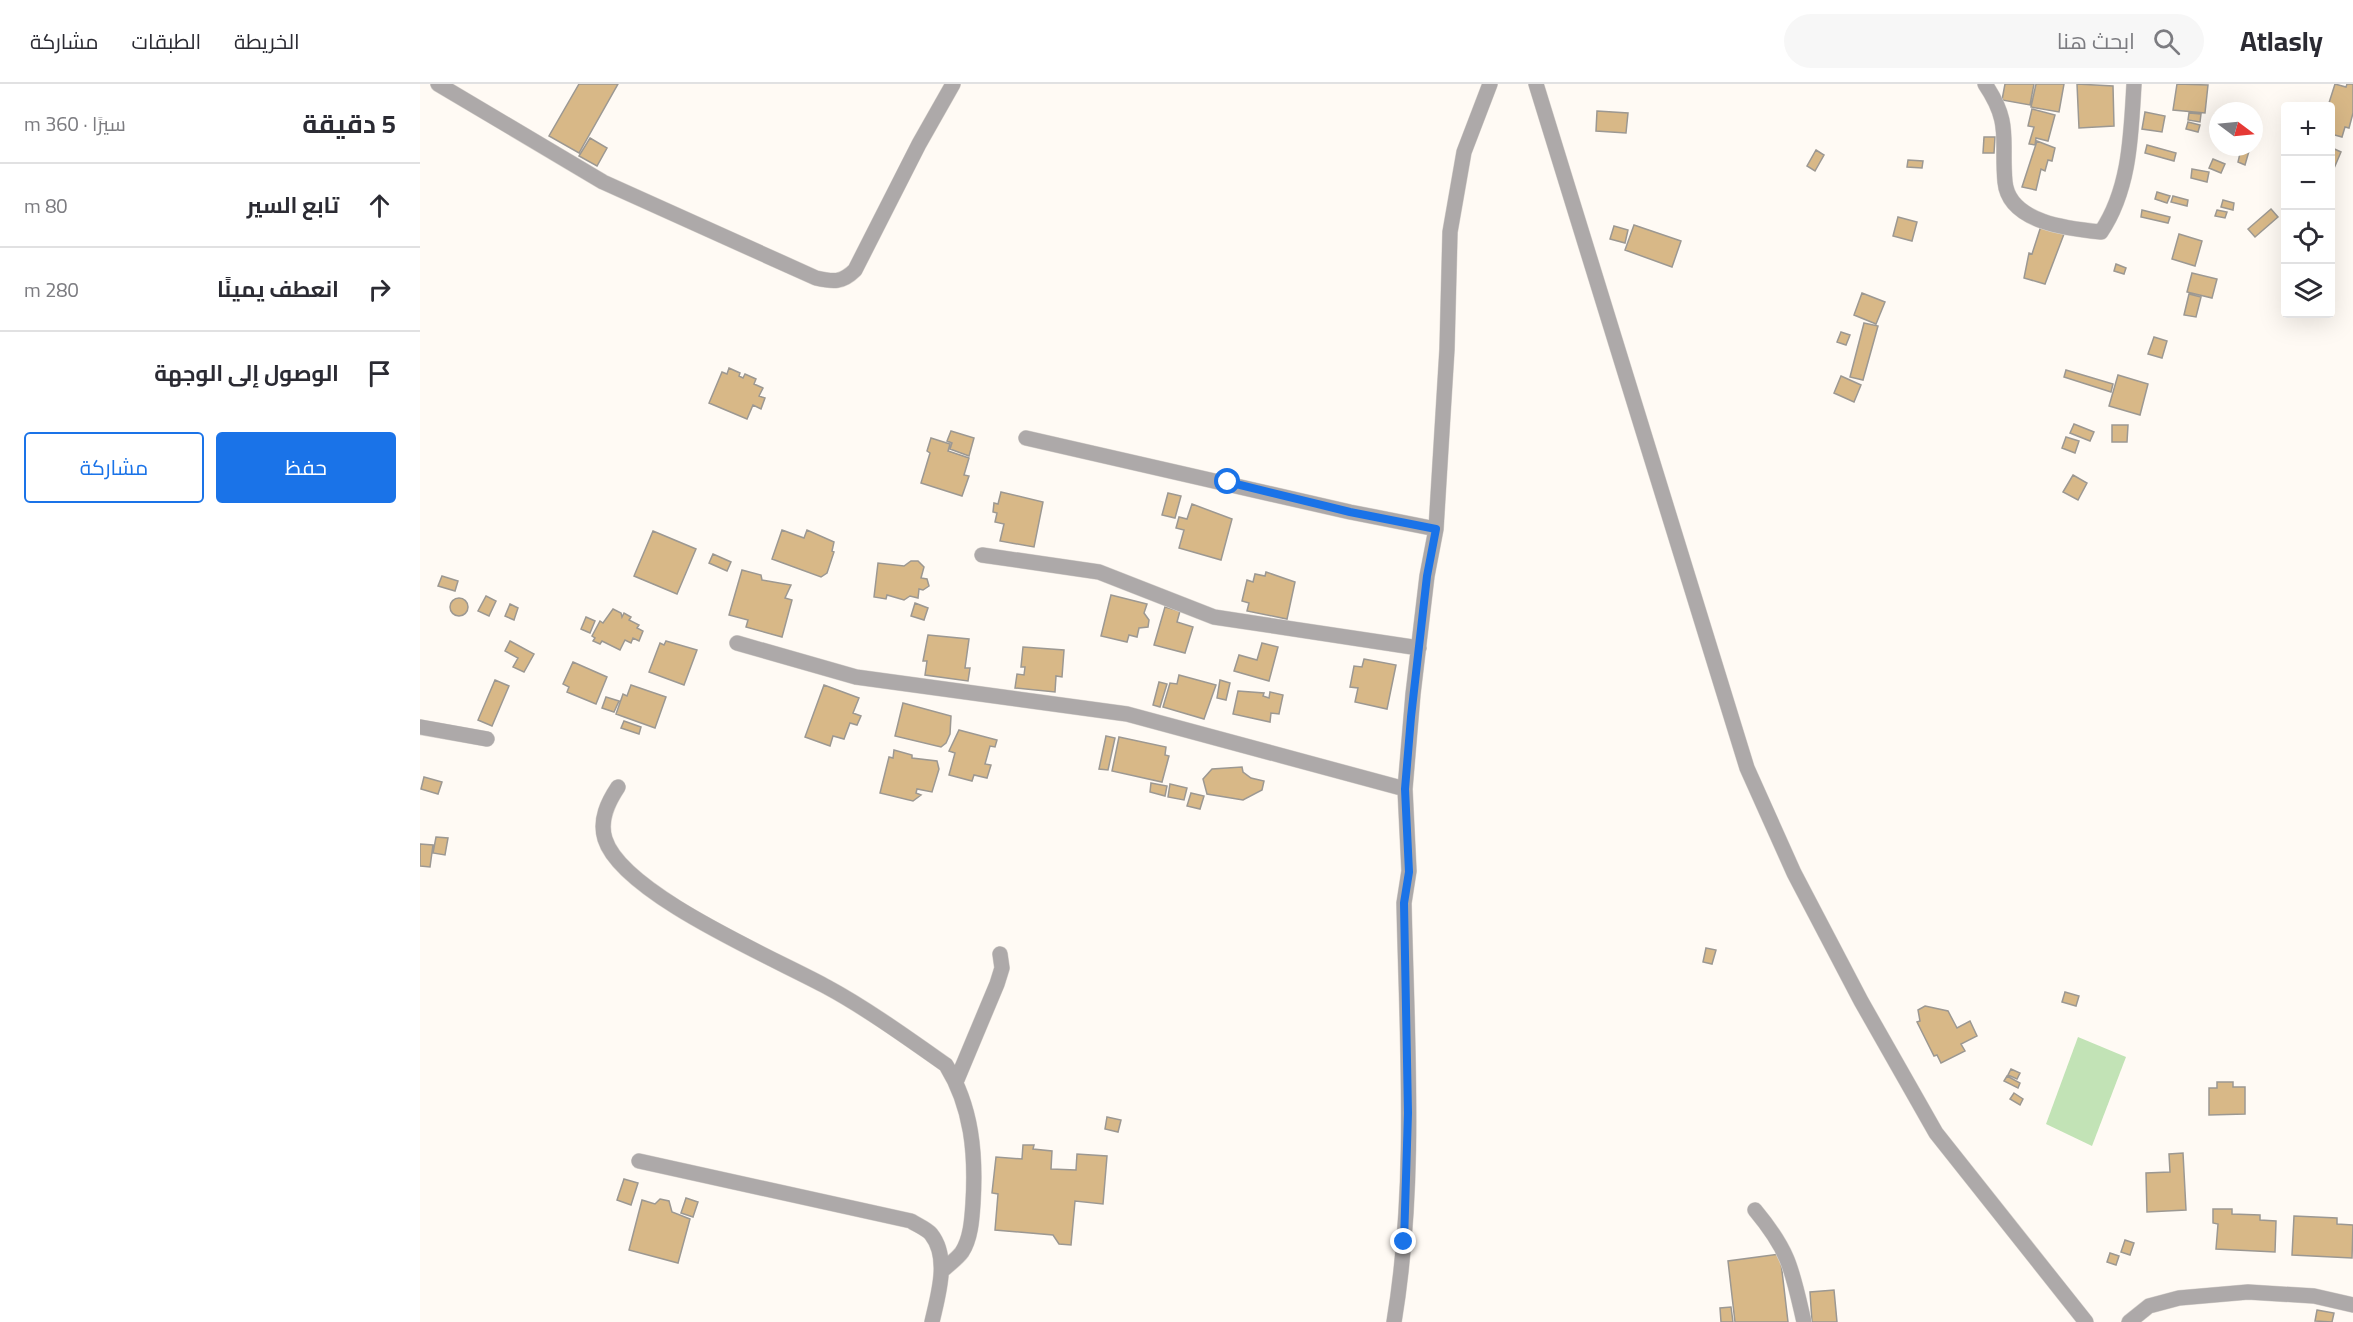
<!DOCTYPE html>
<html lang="ar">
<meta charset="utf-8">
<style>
body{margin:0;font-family:Georgia,Cairo,serif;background:#f7f7f7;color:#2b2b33;direction:rtl}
.controls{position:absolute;right:18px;top:18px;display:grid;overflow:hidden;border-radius:6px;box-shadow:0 6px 24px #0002}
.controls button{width:54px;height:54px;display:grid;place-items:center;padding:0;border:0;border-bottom:2px solid #e1e1e2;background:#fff;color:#2b2b33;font:30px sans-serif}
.compass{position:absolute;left:1789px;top:18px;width:54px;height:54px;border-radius:50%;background:#fff;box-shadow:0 6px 24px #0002;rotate:106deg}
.stop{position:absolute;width:18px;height:18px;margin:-14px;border:4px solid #1a73e8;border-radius:50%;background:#fff}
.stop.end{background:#1a73e8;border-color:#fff;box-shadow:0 2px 6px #0008}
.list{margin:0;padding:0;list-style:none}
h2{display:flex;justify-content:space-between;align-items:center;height:78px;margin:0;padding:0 24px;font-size:26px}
h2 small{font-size:20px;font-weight:400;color:#7c7c81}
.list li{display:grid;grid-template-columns:39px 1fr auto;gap:18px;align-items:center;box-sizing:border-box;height:84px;padding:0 24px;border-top:2px solid #e1e1e2}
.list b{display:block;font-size:22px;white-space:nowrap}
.list em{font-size:20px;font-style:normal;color:#7c7c81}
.actions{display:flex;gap:12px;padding:18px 24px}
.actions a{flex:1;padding:14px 0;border:2px solid #1a73e8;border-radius:6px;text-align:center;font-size:21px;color:#1a73e8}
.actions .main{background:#1a73e8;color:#fff}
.icon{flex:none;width:33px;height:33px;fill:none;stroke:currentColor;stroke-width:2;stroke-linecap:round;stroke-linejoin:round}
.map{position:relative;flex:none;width:1933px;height:1238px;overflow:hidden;direction:ltr}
header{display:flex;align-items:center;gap:36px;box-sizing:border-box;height:84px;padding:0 30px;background:#fff;border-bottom:2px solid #e1e1e2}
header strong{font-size:28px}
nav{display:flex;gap:33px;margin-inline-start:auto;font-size:21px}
.search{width:420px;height:54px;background:#f7f7f7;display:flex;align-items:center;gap:15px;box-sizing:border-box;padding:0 21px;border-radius:33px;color:#7c7c81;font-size:22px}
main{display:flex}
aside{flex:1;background:#fff}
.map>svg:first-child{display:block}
.green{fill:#c2e3b6}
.building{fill:#d8b887;stroke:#9c9892;stroke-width:1.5}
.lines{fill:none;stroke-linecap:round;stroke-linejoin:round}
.minor-casing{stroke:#dad5d0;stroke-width:16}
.minor{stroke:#ada9a9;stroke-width:15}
.route{stroke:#1a73e8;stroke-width:8}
</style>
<header>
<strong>Atlasly</strong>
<div class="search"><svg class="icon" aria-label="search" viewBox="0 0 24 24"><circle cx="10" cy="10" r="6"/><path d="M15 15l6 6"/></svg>ابحث هنا</div>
<nav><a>الخريطة</a><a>الطبقات</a><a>مشاركة</a></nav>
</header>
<main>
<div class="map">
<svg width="1933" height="1238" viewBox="0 0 1933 1238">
<rect width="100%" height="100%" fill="#fffaf4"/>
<path class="green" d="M 1658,953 L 1706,973 L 1672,1062 L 1626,1040 Z"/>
<path class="building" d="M 159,0 L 198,0 L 159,69 L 129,52 Z
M 1585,0 L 1614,0 L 1610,21 L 1582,16 Z
M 1616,0 L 1644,0 L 1639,28 L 1611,23 Z
M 1657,0 L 1693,2 L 1694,42 L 1659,44 Z
M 1757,0 L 1788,1 L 1785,29 L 1753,26 Z
M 1915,0 L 1926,3 L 1927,0 L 1933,0 L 1933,29 L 1929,44 L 1925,43 L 1922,53 L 1911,50 L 1913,40 L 1910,39 L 1910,22 L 1908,22 Z
M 1612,25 L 1635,31 L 1628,57 L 1616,54 L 1615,61 L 1609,60 L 1614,43 L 1608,42 Z
M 1177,27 L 1208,29 L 1206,49 L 1176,47 Z
M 1725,28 L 1745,32 L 1742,48 L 1722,45 Z
M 1769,29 L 1781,30 L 1780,38 L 1768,36 Z
M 1795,30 L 1798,31 L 1798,48 L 1794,48 Z
M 1768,38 L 1780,41 L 1778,48 L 1766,45 Z
M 1564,53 L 1575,53 L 1574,69 L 1563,69 Z
M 170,54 L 187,64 L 177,82 L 159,72 Z
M 1617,57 L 1635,64 L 1632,77 L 1628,76 L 1625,87 L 1621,85 L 1616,106 L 1602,103 Z
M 1727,61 L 1756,69 L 1754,77 L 1725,69 Z
M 1910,63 L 1921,68 L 1912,89 L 1910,89 Z
M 1821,65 L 1829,67 L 1825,81 L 1818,78 Z
M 1396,66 L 1404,71 L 1395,87 L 1387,82 Z
M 1793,75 L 1805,80 L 1801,89 L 1789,84 Z
M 1488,76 L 1503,77 L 1502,84 L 1487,83 Z
M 1772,85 L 1789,88 L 1787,98 L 1771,94 Z
M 1737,108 L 1750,112 L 1747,119 L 1735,115 Z
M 1753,112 L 1768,116 L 1767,122 L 1751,118 Z
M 1803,116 L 1814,119 L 1813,126 L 1801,123 Z
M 1851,125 L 1858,133 L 1835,153 L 1828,145 Z
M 1722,126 L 1750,133 L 1748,139 L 1721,133 Z
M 1797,126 L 1807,128 L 1805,134 L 1795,132 Z
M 1478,133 L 1497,138 L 1492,157 L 1473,152 Z
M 1214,141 L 1261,157 L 1252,183 L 1205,166 Z
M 1194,142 L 1208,146 L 1205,159 L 1190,155 Z
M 1621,142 L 1644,150 L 1625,200 L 1604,194 L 1609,169 L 1612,170 Z
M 1759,150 L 1782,157 L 1775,182 L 1752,175 Z
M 1696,180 L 1706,184 L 1704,190 L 1694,187 Z
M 1772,189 L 1797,195 L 1792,214 L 1767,208 Z
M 1442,209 L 1465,218 L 1456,240 L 1434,231 Z
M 1769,210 L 1781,213 L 1776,233 L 1764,231 Z
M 1444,239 L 1458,242 L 1443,296 L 1430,293 Z
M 1421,248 L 1430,251 L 1426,261 L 1417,258 Z
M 1734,253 L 1747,257 L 1742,274 L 1728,270 Z
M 309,284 L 320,289 L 319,292 L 323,294 L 325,290 L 336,295 L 334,300 L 343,304 L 339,312 L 345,314 L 341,325 L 333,321 L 327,335 L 289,319 L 302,288 L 307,290 Z
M 1646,286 L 1693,300 L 1691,308 L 1644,293 Z
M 1698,291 L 1728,300 L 1720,331 L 1689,322 Z
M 1421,292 L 1441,301 L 1434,318 L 1414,309 Z
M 1654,340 L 1674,348 L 1670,357 L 1650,349 Z
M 1692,341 L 1708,341 L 1707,358 L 1692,358 Z
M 531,347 L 554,354 L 549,372 L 530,365 L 532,359 L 527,357 Z
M 1646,353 L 1659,357 L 1655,369 L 1642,364 Z
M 511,354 L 530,360 L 528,367 L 549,374 L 544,391 L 549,392 L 542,412 L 501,399 L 510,369 L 507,367 Z
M 1653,391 L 1667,399 L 1658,416 L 1643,408 Z
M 581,408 L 623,418 L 614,463 L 580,457 L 584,440 L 575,438 L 577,429 L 573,428 L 574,419 L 578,420 Z
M 748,409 L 761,412 L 755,434 L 742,431 Z
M 772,420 L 812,435 L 801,476 L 759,464 L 764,446 L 756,444 L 759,433 L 767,435 Z
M 362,446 L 384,454 L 387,446 L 414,458 L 412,467 L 414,468 L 407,489 L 401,493 L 352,475 Z
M 233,447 L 276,465 L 257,510 L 214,492 Z
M 293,470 L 311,478 L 307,487 L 289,479 Z
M 491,477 L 498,477 L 504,483 L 501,494 L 507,495 L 509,502 L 503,506 L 499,505 L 498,514 L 490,512 L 484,516 L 467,511 L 466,515 L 454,513 L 458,479 L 484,482 Z
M 322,486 L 341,491 L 342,496 L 371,501 L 365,514 L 372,516 L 362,553 L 326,543 L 328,536 L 309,531 Z
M 846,488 L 875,498 L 867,535 L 827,527 L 829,519 L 822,517 L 827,496 L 833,498 L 835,490 L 845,492 Z
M 22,492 L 38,497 L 35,507 L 18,502 Z
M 691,511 L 727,520 L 724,529 L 729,536 L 728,543 L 719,544 L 717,553 L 709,551 L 707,558 L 681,552 Z
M 66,512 L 76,517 L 69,532 L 58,527 Z
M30 523a9 9 0 1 1 18 0a9 9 0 1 1-18 0Z
M 495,519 L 508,524 L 504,536 L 491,532 Z
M 90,520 L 98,524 L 94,536 L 85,532 Z
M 745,523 L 760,527 L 757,538 L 773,543 L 765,569 L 734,561 Z
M 193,525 L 201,529 L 202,533 L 204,529 L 211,533 L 209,536 L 219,541 L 217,544 L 223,547 L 219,557 L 213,554 L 211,559 L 205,556 L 200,566 L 182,557 L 180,560 L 173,557 L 175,554 L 172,552 L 180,537 L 183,539 Z
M 166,533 L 175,537 L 170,549 L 161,545 Z
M 508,551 L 549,555 L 545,584 L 550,584 L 548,597 L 505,591 L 507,577 L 503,577 Z
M 90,557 L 114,570 L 104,588 L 93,583 L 98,574 L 85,567 Z
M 246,557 L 277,566 L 264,601 L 229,588 L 240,559 L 244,561 Z
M 842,559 L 858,563 L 849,597 L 814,587 L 819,571 L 837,576 Z
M 603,563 L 644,566 L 642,593 L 636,592 L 635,608 L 595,604 L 597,590 L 604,591 L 605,583 L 601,583 Z
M 944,575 L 976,581 L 967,625 L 935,618 L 938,604 L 930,603 L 934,582 L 942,583 Z
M 153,578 L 187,593 L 176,620 L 147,608 L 149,603 L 143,600 Z
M 759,591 L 796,601 L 784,635 L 743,623 L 750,599 L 757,600 Z
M 75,596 L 89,602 L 72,642 L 58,636 Z
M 800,596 L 810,599 L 806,616 L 797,614 Z
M 739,598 L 747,600 L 740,623 L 733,621 Z
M 211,601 L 246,613 L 235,644 L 196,630 L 203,610 L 207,612 Z
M 404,601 L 439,614 L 433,629 L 441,632 L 437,641 L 430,639 L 424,655 L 413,652 L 410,662 L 385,653 Z
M 818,607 L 844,609 L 843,612 L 849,614 L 850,608 L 863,611 L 859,630 L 851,629 L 850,638 L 813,630 Z
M 186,613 L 199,617 L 194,628 L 182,624 Z
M 483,619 L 531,632 L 530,650 L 526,659 L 521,663 L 475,652 Z
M 204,637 L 221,643 L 219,650 L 201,644 Z
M 539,646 L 577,656 L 575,663 L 570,662 L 565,680 L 571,681 L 567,694 L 554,691 L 552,697 L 529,691 L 535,669 L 529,667 Z
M 686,652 L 695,654 L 688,686 L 679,685 Z
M 699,653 L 746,663 L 745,671 L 749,672 L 742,698 L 692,687 Z
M 474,666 L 492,671 L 492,674 L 517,677 L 519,685 L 512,708 L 497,705 L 496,709 L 501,711 L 493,717 L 460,709 L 469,673 L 473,674 Z
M 822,683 L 823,688 L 831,694 L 844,697 L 842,706 L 823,716 L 787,710 L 783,695 L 792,685 Z
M 4,693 L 22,698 L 18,710 L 1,705 Z
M 731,699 L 747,702 L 745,712 L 730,708 Z
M 750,700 L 767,704 L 764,716 L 748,713 Z
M 771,709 L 784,712 L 780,725 L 767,722 Z
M 16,753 L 28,754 L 25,771 L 13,769 Z
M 0,760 L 13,761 L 10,783 L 0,782 Z
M 1286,864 L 1296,866 L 1292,880 L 1283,878 Z
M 1645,908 L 1659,912 L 1656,922 L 1642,918 Z
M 1505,922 L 1528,927 L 1537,944 L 1550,937 L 1557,952 L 1541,960 L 1545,967 L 1521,979 L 1517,971 L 1514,972 L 1497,938 L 1500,937 L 1498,926 Z
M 1591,985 L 1600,989 L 1597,995 L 1588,991 Z
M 1587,992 L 1600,999 L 1598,1004 L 1584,997 Z
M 1797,998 L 1813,998 L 1813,1003 L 1825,1003 L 1825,1030 L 1789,1031 L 1789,1004 L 1797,1004 Z
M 1594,1009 L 1603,1015 L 1600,1021 L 1590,1015 Z
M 687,1033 L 701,1036 L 698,1048 L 685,1045 Z
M 603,1061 L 614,1061 L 613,1065 L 632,1067 L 631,1085 L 656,1086 L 657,1070 L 687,1072 L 683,1120 L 655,1117 L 651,1161 L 639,1160 L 633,1151 L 575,1146 L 578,1110 L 572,1109 L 576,1073 L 602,1075 Z
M 1763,1069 L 1766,1126 L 1727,1128 L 1726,1089 L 1750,1088 L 1749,1070 Z
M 204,1095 L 218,1099 L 211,1121 L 197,1116 Z
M 266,1114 L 278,1118 L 273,1133 L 261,1129 Z
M 240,1115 L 249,1117 L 252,1128 L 270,1135 L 258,1179 L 209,1166 L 222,1116 L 235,1120 Z
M 1793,1125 L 1812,1125 L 1812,1130 L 1840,1131 L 1840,1136 L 1856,1137 L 1855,1168 L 1796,1165 L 1798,1140 L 1793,1139 Z
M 1874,1132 L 1917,1134 L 1917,1140 L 1933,1141 L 1932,1174 L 1872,1171 Z
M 1705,1156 L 1714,1159 L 1710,1171 L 1701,1168 Z
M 1690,1169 L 1699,1172 L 1696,1181 L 1687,1178 Z
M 1360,1170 L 1368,1238 L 1315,1238 L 1308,1177 Z
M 1414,1206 L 1417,1238 L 1392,1238 L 1390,1208 Z
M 1311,1223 L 1313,1238 L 1301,1238 L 1300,1224 Z
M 1897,1226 L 1914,1229 L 1912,1238 L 1895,1237 Z"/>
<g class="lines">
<g class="minor-casing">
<path id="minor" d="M 18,0 L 183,98 L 396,194 C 413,198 422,199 435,186 L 499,60 L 533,0
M 1116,0 L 1327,684 L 1374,789 L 1441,917 L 1516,1049 L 1666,1238
M 1565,0 C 1592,40 1581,55 1585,98 C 1589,139 1650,145 1681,148 C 1710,105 1711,51 1714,0
M 606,354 L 930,428 L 1016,445
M 562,471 L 679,488 L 794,533 L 999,564
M 317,559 L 436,593 L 707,630 L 985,705
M 0,643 L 67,655
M 198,703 C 188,718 179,736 185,755 C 202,810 356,875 407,903 C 446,924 489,955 526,981 C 552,1023 556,1070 553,1119 C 552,1134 551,1154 542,1168 C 537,1175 528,1181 522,1187
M 536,998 L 577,900 L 582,884 L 580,870
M 219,1077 L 491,1137 C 497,1141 507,1145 511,1150 C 530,1174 518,1211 512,1238
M 1335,1126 C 1370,1168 1372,1186 1384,1238
M 974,1238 C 997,1100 987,958 984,819 L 989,787 L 985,705 L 993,610 L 1007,492 L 1016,445 L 1027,265 L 1030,148 L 1044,68 L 1070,0
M 1709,1238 L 1729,1222 L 1759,1214 L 1828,1208 L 1894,1212 L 1933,1221"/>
</g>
<use href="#minor" class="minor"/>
</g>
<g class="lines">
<path class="route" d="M 808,398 L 930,428 L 1016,445 L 1007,492 L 991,633 L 985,705 L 989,788 L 984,819 L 988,1029 L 984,1158"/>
</g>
</svg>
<div class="controls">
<button>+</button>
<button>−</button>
<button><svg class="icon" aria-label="locate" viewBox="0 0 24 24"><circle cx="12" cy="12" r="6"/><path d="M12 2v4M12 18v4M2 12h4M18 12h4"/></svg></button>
<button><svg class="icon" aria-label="layers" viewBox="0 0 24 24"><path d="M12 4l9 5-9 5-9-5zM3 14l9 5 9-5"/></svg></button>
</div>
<svg class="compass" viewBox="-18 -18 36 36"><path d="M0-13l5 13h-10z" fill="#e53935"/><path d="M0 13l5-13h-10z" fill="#7c7c81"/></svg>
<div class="stop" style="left:808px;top:398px"></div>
<div class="stop end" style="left:984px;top:1158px"></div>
</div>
<aside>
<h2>5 دقيقة<small>سيرًا · 360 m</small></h2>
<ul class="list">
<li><svg class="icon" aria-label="ahead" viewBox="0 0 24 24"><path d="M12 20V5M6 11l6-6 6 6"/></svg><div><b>تابع السير</b></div><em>80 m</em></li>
<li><svg class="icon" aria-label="right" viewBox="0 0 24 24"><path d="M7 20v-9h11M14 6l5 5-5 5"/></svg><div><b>انعطف يمينًا</b></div><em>280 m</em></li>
<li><svg class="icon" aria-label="arrive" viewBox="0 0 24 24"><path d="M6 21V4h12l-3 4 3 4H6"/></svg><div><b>الوصول إلى الوجهة</b></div></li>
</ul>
<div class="actions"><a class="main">حفظ</a><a>مشاركة</a></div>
</aside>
</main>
